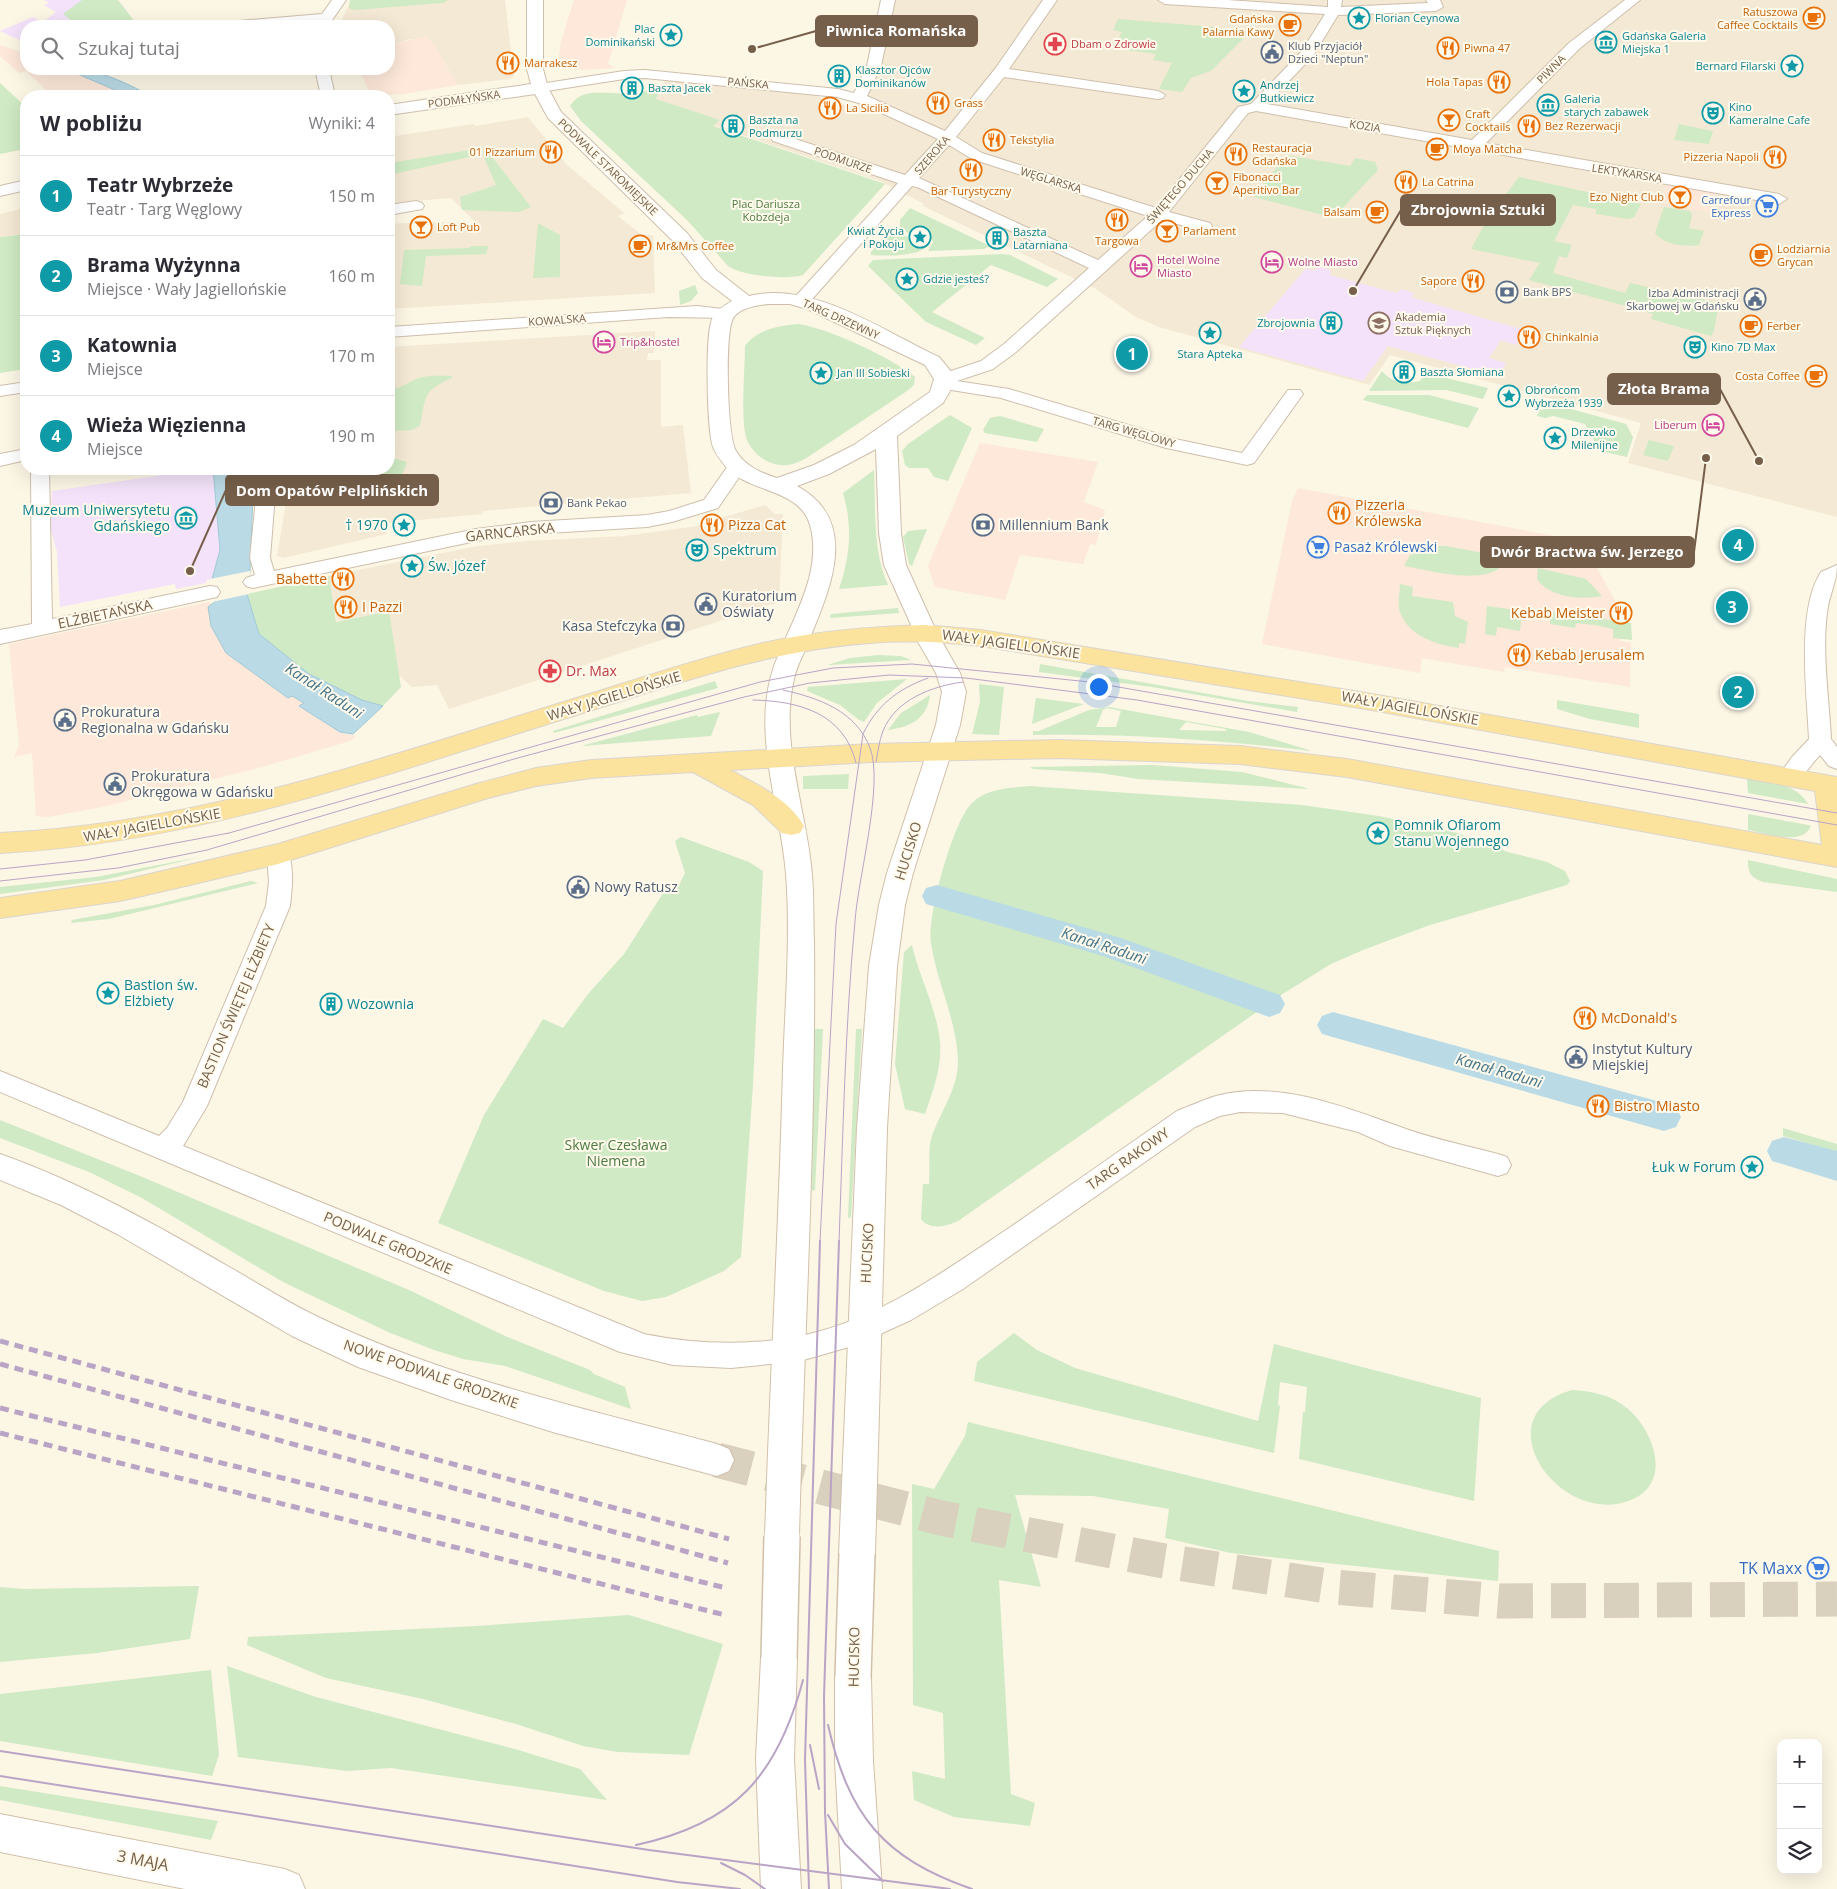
<!DOCTYPE html>
<html lang="pl">
<meta charset="utf-8">
<style>
body{margin:0;font-family:"Open Sans",sans-serif;background:#f7f7f7;color:#2b2b33}
.controls{position:absolute;right:15px;bottom:15px;display:grid;overflow:hidden;border-radius:10px;box-shadow:0 5px 20px #0002}
.controls button{width:45px;height:45px;display:grid;place-items:center;padding:0;border:0;border-bottom:1px solid #e1e1e2;background:#fff;color:#2b2b33;font:25px sans-serif}
.you{position:absolute;left:1098px;top:686px;width:18px;height:18px;margin:-12px;border:4px solid #fff;border-radius:50%;background:#1a73e8;box-shadow:0 0 0 8px #1a73e833}
.badge{display:grid;place-items:center;width:32px;height:32px;border-radius:50%;background:#ea580c;color:#fff;font-size:16px;font-weight:700}
.pin{position:absolute;translate:-50% -50%;border:2px solid #fff;box-shadow:0 1px 5px #0006}
.list{margin:0;padding:0;list-style:none}
h2{display:flex;justify-content:space-between;align-items:center;height:65px;margin:0;padding:0 20px;font-size:21px}
h2 small{font-size:16px;font-weight:400;color:#7c7c81}
.list li{display:grid;grid-template-columns:32px 1fr auto;gap:15px;align-items:center;box-sizing:border-box;height:80px;padding:0 20px;border-top:1px solid #e1e1e2}
.list b{display:block;font-size:19px;white-space:nowrap}
.list p{margin:0;font-size:16px;white-space:nowrap;color:#7c7c81}
.list em{font-size:16px;font-style:normal;color:#7c7c81}
.icon{flex:none;width:28px;height:28px;fill:none;stroke:currentColor;stroke-width:2;stroke-linecap:round;stroke-linejoin:round}
.map{position:relative;flex:none;width:1837px;height:1889px;overflow:hidden}
.search{position:absolute;background:#fff;box-shadow:0 5px 20px #0002;left:20px;top:20px;width:375px;height:55px;display:flex;align-items:center;gap:12px;box-sizing:border-box;padding:0 18px;border-radius:20px;color:#7c7c81;font-size:19px}
.panel{position:absolute;background:#fff;box-shadow:0 5px 20px #0002;left:20px;top:90px;width:375px;height:385px;border-radius:20px}
.map>svg:first-child{display:block}
.residential{fill:#f4e9d4}
.commercial{fill:#fde8d9}
.education{fill:#f3e2f9}
.green{fill:#cfeac4;fill-rule:evenodd}
.water{fill:#badbe6;stroke:#a0c9d8}
.pier{fill:#fcf6e5}
.lines{fill:none;stroke-linecap:round;stroke-linejoin:round}
.canal{fill:#badbe6;fill-rule:evenodd}
.tertiary-tunnel{stroke:#dad0be;stroke-width:35;stroke-dasharray:35 18;stroke-linecap:butt}
.minor-casing{stroke:#cebfac;stroke-width:2}
.tertiary-casing{stroke:#cebfac;stroke-width:2}
.secondary-casing{stroke:#d1c0a9;stroke-width:2}
.primary-casing{stroke:#dbd5d0;stroke-width:2}
.minor{fill:#fff;fill-rule:evenodd}
.tertiary{fill:#fff;fill-rule:evenodd}
.secondary{fill:#fff;fill-rule:evenodd}
.primary{fill:#fbe39e;fill-rule:evenodd}
.tram-far1{stroke:#baa4c6;stroke-width:1}
.tram{stroke:#baa4c6;stroke-width:2}
.rail{stroke:#baa4c6;stroke-width:5;stroke-dasharray:9 6;stroke-linecap:butt}
.secondary-bridge-casing{stroke:#d1c0a9;stroke-width:38;stroke-linecap:butt}
.secondary-bridge{stroke:#fff;stroke-width:35}
.labels{text-anchor:middle;stroke-width:4;stroke-linejoin:round;paint-order:stroke}
.far-food-label{font-size:11px;fill:#c56008;stroke:#fffaec;text-anchor:start}
.far-culture-label{font-size:11px;fill:#0d838f;stroke:#fffaec;text-anchor:start}
.far-health-label{font-size:11px;fill:#be3a42;stroke:#fffaec;text-anchor:start}
.far-service-label{font-size:11px;fill:#4e5e75;stroke:#fffaec;text-anchor:start}
.far-street-label{font-size:11px;fill:#755f4a;stroke:#fffaec}
.far-shop-label{font-size:11px;fill:#366cbe;stroke:#fffaec;text-anchor:end}
.far-park-label{font-size:11px;fill:#4c7b42;stroke:#fffaec}
.far-hotel-label{font-size:11px;fill:#b23c85;stroke:#fffaec;text-anchor:start}
.far-education-label{font-size:11px;fill:#785e54;stroke:#fffaec;text-anchor:start}
.food-label{font-size:14px;fill:#c56008;stroke:#fffaec;text-anchor:start}
.culture-label{font-size:14px;fill:#0d838f;stroke:#fffaec;text-anchor:start}
.service-label{font-size:14px;fill:#4e5e75;stroke:#fffaec;text-anchor:start}
.street-label{font-size:14px;fill:#755f4a;stroke:#fffaec}
.shop-label{font-size:14px;fill:#366cbe;stroke:#fffaec;text-anchor:start}
.health-label{font-size:14px;fill:#be3a42;stroke:#fffaec;text-anchor:start}
.park-label{font-size:14px;fill:#4c7b42;stroke:#fffaec}
.water-label{font-size:15px;font-style:italic;fill:#447589;stroke:#fffaec}
.near-shop-label{font-size:16px;fill:#366cbe;stroke:#fffaec;text-anchor:end}
.near-street-label{font-size:16px;fill:#755f4a;stroke:#fffaec}
.leader{fill:none;stroke:#755f4a;stroke-width:2}
.callout-dot{fill:#755f4a;stroke:#fffaec;stroke-width:2}
.callout{fill:#755f4a;stroke:#755f4a;stroke-width:2}
.callout-label{font-size:15px;text-anchor:middle;font-weight:bold;fill:#fff}
</style>
<div class="map">
<svg width="1837" height="1889" viewBox="0 0 1837 1889">
<rect width="100%" height="100%" fill="#fcf6e5"/>
<path class="residential" d="M 351,0 L 505,0 L 514,76 L 509,79 L 458,85 L 435,47 L 410,39 L 389,45 L 389,26 L 339,26 Z
M 896,0 L 1837,0 L 1837,517 L 1628,463 L 1641,423 L 1390,355 L 1369,385 L 1159,327 L 1136,317 L 1096,289 L 923,206 L 924,204 L 880,181 L 712,125 L 719,120 L 656,99 L 665,80 L 809,94 L 854,108 L 870,90 Z
M 528,117 L 566,164 L 624,213 L 618,216 L 642,235 L 653,235 L 655,293 L 389,309 L 389,224 L 429,222 L 476,223 L 451,198 L 389,203 L 389,137 L 473,124 L 475,126 Z
M 26,208 L 26,234 L 0,237 L 0,214 Z
M 655,331 L 654,353 L 648,353 L 647,360 L 661,360 L 661,427 L 683,425 L 691,493 L 483,511 L 483,514 L 385,523 L 387,534 L 283,558 L 277,556 L 285,509 L 288,469 L 389,469 L 389,347 Z
M 765,505 L 775,514 L 783,514 L 779,602 L 449,709 L 437,685 L 412,687 L 390,667 L 379,613 L 337,621 L 328,576 L 478,546 L 527,541 L 625,536 L 705,525 L 704,523 Z"/>
<path class="commercial" d="M 574,0 L 627,0 L 608,64 L 616,68 L 580,70 L 558,64 L 561,41 Z
M 426,36 L 435,47 L 458,85 L 404,94 L 367,96 L 366,92 L 369,91 L 359,69 L 389,69 L 389,45 Z
M 0,45 L 26,54 L 26,69 L 66,69 L 129,96 L 53,96 L 27,72 L 29,70 L 19,73 L 0,56 Z
M 1666,184 L 1716,192 L 1712,213 L 1661,203 Z
M 980,443 L 1098,462 L 1084,502 L 1105,510 L 1096,545 L 1090,544 L 1083,564 L 1020,555 L 1005,600 L 935,587 L 928,566 Z
M 1298,488 L 1582,541 L 1618,606 L 1625,608 L 1626,622 L 1621,622 L 1621,641 L 1631,643 L 1630,687 L 1505,667 L 1504,672 L 1422,658 L 1420,673 L 1262,644 L 1292,501 Z
M 209,602 L 212,604 L 208,607 L 292,695 L 304,703 L 300,707 L 340,732 L 356,736 L 350,741 L 262,767 L 102,807 L 48,817 L 36,816 L 32,753 L 14,757 L 19,745 L 9,644 Z"/>
<path class="education" d="M 45,0 L 118,0 L 135,22 L 116,26 L 26,26 L 26,43 L 0,31 L 33,17 L 43,22 L 56,12 L 44,5 L 49,3 Z
M 1318,266 L 1331,270 L 1330,275 L 1396,293 L 1401,289 L 1414,293 L 1411,297 L 1524,330 L 1516,345 L 1501,340 L 1489,358 L 1506,363 L 1499,376 L 1388,346 L 1363,381 L 1239,347 L 1306,268 L 1314,271 Z
M 205,469 L 213,469 L 220,550 L 212,579 L 206,580 L 206,583 L 176,589 L 175,584 L 60,607 L 57,552 L 50,527 L 52,491 Z"/>
<path class="green" d="M 82,0 L 118,0 L 135,22 L 116,26 L 73,26 L 72,21 L 63,14 Z
M 350,0 L 448,0 L 443,3 L 354,10 L 349,8 Z
M 1118,19 L 1238,29 L 1249,33 L 1211,71 L 1191,78 L 1182,92 L 1159,89 L 1172,63 L 1153,60 L 1156,54 L 1113,48 L 1122,32 L 1113,30 Z
M 0,83 L 26,107 L 26,165 L 20,150 L 0,154 Z
M 643,91 L 659,92 L 656,99 L 720,120 L 713,126 L 885,184 L 803,275 C 787,280 742,276 728,266 L 687,220 L 581,121 L 570,106 C 585,81 621,100 643,91 Z
M 1679,124 L 1713,131 L 1709,144 L 1674,140 Z
M 485,148 L 531,207 L 519,212 L 462,210 L 460,197 L 496,185 L 483,155 Z
M 477,149 L 474,156 L 389,175 L 389,163 Z
M 1286,155 L 1350,166 L 1355,158 L 1375,162 L 1378,170 L 1335,216 L 1331,217 L 1254,197 Z
M 1519,177 L 1641,204 L 1634,217 L 1628,219 L 1596,214 L 1596,209 L 1573,205 L 1554,241 L 1572,245 L 1567,258 L 1559,256 L 1553,273 L 1625,293 L 1630,283 L 1719,303 L 1714,331 L 1711,336 L 1651,319 L 1653,314 L 1637,309 L 1529,280 L 1540,263 L 1471,249 L 1499,198 L 1503,198 Z
M 1664,207 L 1690,211 L 1692,216 L 1689,228 L 1704,231 L 1699,245 C 1685,247 1664,245 1655,233 Z
M 910,208 L 990,246 L 984,249 L 928,251 L 933,242 L 930,236 L 924,233 L 915,234 L 913,237 L 900,227 L 900,220 Z
M 538,223 L 560,235 L 560,277 L 533,278 Z
M 893,227 C 905,232 912,247 928,239 L 929,245 C 919,257 886,256 871,255 L 871,252 Z
M 26,234 L 26,369 L 0,373 L 0,237 Z
M 472,246 L 488,246 L 486,254 L 426,256 L 422,286 L 400,284 L 404,250 L 469,248 Z
M 1002,254 L 1010,255 L 1058,279 L 1047,287 L 991,265 L 932,312 L 985,338 L 976,345 L 926,322 L 868,266 L 873,260 Z
M 695,285 L 698,293 L 691,301 L 680,305 L 679,291 Z
M 798,324 C 828,328 892,358 915,377 L 914,385 L 907,391 L 805,459 C 795,464 786,467 775,464 C 763,461 752,452 747,440 C 740,422 745,368 745,346 C 757,329 779,326 798,324 Z
M 1382,371 C 1393,384 1404,384 1420,381 L 1425,373 L 1488,388 L 1483,399 L 1446,390 L 1369,391 Z
M 452,376 L 452,378 C 422,391 426,396 420,426 L 412,430 L 389,431 L 389,389 C 405,388 405,383 419,378 C 429,375 441,376 452,376 Z
M 1367,395 L 1429,395 L 1479,408 L 1468,428 L 1363,400 Z
M 1552,404 L 1626,424 L 1633,437 L 1627,457 L 1600,451 L 1585,424 L 1553,416 L 1545,418 L 1537,416 L 1540,410 L 1550,408 Z
M 950,415 L 972,428 L 948,481 L 934,477 L 928,468 L 909,468 L 905,465 L 902,451 L 908,444 Z
M 1000,416 L 1044,429 L 1037,442 L 985,433 L 983,430 L 990,418 Z
M 1649,440 L 1674,446 L 1668,461 L 1643,455 Z
M 389,452 L 390,457 L 407,462 L 402,475 L 383,482 L 352,484 L 353,469 L 389,469 Z
M 874,470 C 876,508 872,550 888,585 L 839,589 C 850,556 853,527 843,493 Z
M 927,529 L 912,566 L 909,564 L 903,537 L 908,531 Z
M 1433,546 L 1445,546 L 1507,557 C 1496,590 1429,570 1404,566 L 1410,555 Z
M 1538,568 L 1586,579 L 1602,596 C 1582,600 1550,598 1537,579 Z
M 329,576 L 336,622 L 389,611 L 401,687 L 383,706 L 362,700 L 309,674 L 259,634 L 247,594 Z
M 1400,584 L 1413,587 L 1412,596 L 1453,602 L 1455,616 L 1468,622 L 1465,644 L 1459,643 L 1459,648 C 1437,645 1408,636 1400,612 C 1397,604 1400,593 1400,584 Z
M 1487,606 L 1522,611 L 1520,631 L 1497,627 L 1496,636 L 1485,634 Z
M 898,608 L 899,613 L 830,618 L 831,614 Z
M 1550,611 L 1631,623 L 1632,640 L 1613,638 L 1613,629 L 1595,625 L 1576,623 L 1575,628 L 1550,624 Z
M 878,655 L 901,656 L 911,660 L 827,665 L 850,658 Z
M 1040,664 L 1248,701 L 1298,707 L 1297,712 L 1152,687 L 1039,672 Z
M 907,679 L 877,703 L 864,722 L 859,720 L 840,705 L 807,691 L 808,687 Z
M 715,681 L 718,688 L 554,733 L 553,731 Z
M 979,684 L 1004,687 L 999,735 L 972,734 L 980,702 Z
M 930,695 C 927,719 910,727 888,730 L 901,713 Z
M 1036,698 L 1084,704 L 1032,724 Z
M 1557,700 L 1639,714 L 1639,728 L 1590,719 L 1557,709 Z
M 1109,707 L 1249,732 L 1312,751 C 1219,740 1127,733 1033,735 L 1033,731 L 1039,731 L 1089,710 ZM 1107,708 L 1121,711 L 1116,727 L 1096,727 L 1103,710 ZM 1186,722 L 1225,729 L 1227,731 L 1179,730 Z
M 720,712 L 711,736 L 581,746 L 697,715 L 698,717 Z
M 1153,765 L 1242,772 L 1310,789 L 1138,779 L 1100,773 L 1033,769 L 1030,767 Z
M 849,774 L 848,789 L 803,789 L 803,776 Z
M 1747,779 C 1768,783 1797,783 1808,804 L 1748,793 Z
M 1029,786 L 1302,805 L 1379,816 L 1457,833 L 1508,852 L 1547,862 L 1565,871 L 1570,881 L 1567,885 L 1430,925 L 1363,950 L 1331,964 L 1281,995 L 958,1221 C 947,1226 930,1231 921,1219 L 923,1184 L 929,1184 C 930,1170 928,1152 931,1139 C 939,1114 957,1091 958,1064 C 958,1022 937,984 931,943 C 927,916 953,821 972,803 C 986,789 1010,788 1029,786 Z
M 1748,814 L 1808,825 L 1811,826 C 1802,847 1766,833 1748,830 Z
M 681,837 L 749,862 L 763,871 L 753,1085 L 741,1257 L 724,1271 L 666,1297 L 642,1301 L 604,1291 L 438,1223 L 484,1115 L 543,1019 L 563,1028 L 588,994 L 624,954 L 667,887 L 677,889 L 685,873 L 675,841 Z
M 200,857 L 104,880 L 0,894 L 0,887 L 96,877 Z
M 1748,860 L 1837,879 L 1837,892 L 1763,882 C 1750,877 1748,873 1748,860 Z
M 251,881 L 258,883 L 109,919 L 71,923 L 72,920 L 154,905 Z
M 912,945 C 919,977 937,1009 940,1042 C 942,1067 933,1091 925,1114 L 905,1109 L 895,1064 L 904,952 Z
M 814,1029 L 823,1029 L 815,1190 L 812,1191 Z
M 856,1029 L 862,1029 L 851,1217 L 848,1218 Z
M 0,1120 L 140,1176 L 409,1290 L 505,1336 L 590,1370 L 594,1374 L 625,1387 L 631,1409 L 505,1366 L 463,1359 L 434,1350 L 388,1332 L 283,1282 L 142,1198 L 89,1172 L 0,1138 Z
M 1783,1128 L 1837,1144 L 1837,1152 L 1783,1136 Z
M 1014,1333 L 1037,1350 L 1075,1368 L 1258,1421 L 1274,1344 L 1481,1398 L 1474,1501 L 1299,1459 L 1303,1412 L 1305,1412 L 1307,1387 L 1280,1382 L 1278,1405 L 1280,1406 L 1274,1453 L 974,1381 L 977,1362 Z
M 1572,1390 C 1592,1391 1612,1395 1628,1409 C 1654,1431 1673,1483 1631,1500 C 1561,1529 1480,1416 1572,1390 Z
M 968,1422 L 1499,1551 L 1498,1581 L 1231,1553 L 1165,1538 L 1169,1509 L 1093,1496 L 1015,1495 L 1041,1587 L 999,1580 L 1011,1794 L 1035,1803 L 1030,1826 L 954,1817 L 914,1800 L 912,1771 L 945,1779 L 943,1713 L 913,1705 L 912,1484 L 934,1489 L 965,1436 Z
M 199,1586 L 190,1639 L 97,1653 L 0,1662 L 0,1587 L 25,1589 Z
M 629,1615 L 723,1644 L 689,1755 L 618,1752 L 583,1746 L 516,1724 L 423,1699 L 326,1678 L 247,1645 L 248,1637 L 477,1626 Z
M 227,1666 L 316,1697 L 515,1749 L 580,1769 L 607,1800 L 391,1768 L 347,1771 L 238,1757 Z
M 211,1670 L 219,1755 L 212,1776 L 0,1741 L 0,1694 Z
M 0,1786 L 218,1821 L 211,1840 L 0,1800 Z"/>
<path class="water" d="M 66,69 C 99,69 122,81 151,96 L 129,96 Z
M 213,469 L 254,469 L 250,571 L 247,594 L 259,634 L 309,674 L 362,700 L 383,706 L 353,734 L 340,732 L 299,706 L 304,703 L 292,696 L 288,698 L 226,653 L 211,626 L 208,607 L 216,601 L 212,579 L 220,550 Z"/>
<path class="pier" d="M 250,571 L 249,594 L 212,602 L 213,600 L 210,579 Z"/>
<g class="lines">
<path class="canal" d="M 937,885 L 1121,938 L 1280,995 L 1285,1004 L 1280,1013 L 1269,1017 L 1103,956 L 926,904 L 922,896 L 926,888 Z
M 1333,1012 L 1664,1103 L 1676,1107 L 1681,1117 L 1676,1127 L 1664,1131 L 1322,1034 L 1317,1025 L 1322,1016 Z
M 1784,1137 L 1837,1151 L 1837,1181 L 1772,1161 L 1767,1151 L 1772,1141 Z"/>
<path class="tertiary-tunnel" d="M 717,1460 L 941,1518 L 1164,1561 L 1334,1587 L 1501,1601 L 1837,1599"/>
<g class="minor-casing">
<path id="minor" d="M 332,0 L 346,0 L 328,26 L 314,26 L 316,23 L 274,26 L 219,26 L 226,22 L 322,14 Z
M 881,0 L 895,0 L 881,66 L 867,96 L 945,131 L 995,69 L 1043,0 L 1057,0 L 1009,69 L 1158,91 L 1165,95 L 1163,98 L 1158,99 L 1004,77 L 956,137 L 982,153 L 1156,208 L 1238,107 L 1251,104 L 1302,51 L 1325,14 L 1165,4 L 1158,0 L 1227,0 L 1328,7 L 1328,0 L 1342,0 L 1341,7 L 1428,3 L 1426,0 L 1440,0 L 1443,7 L 1436,11 L 1338,15 L 1313,56 L 1267,104 L 1472,140 L 1569,43 L 1625,0 L 1640,0 L 1579,49 L 1486,143 L 1779,194 L 1787,199 L 1779,204 L 1256,111 L 1248,113 L 1169,212 L 1210,223 L 1212,226 L 1210,229 L 1204,231 L 1162,220 L 1016,352 L 993,369 L 957,381 L 1009,389 L 1175,439 L 1242,453 L 1288,390 L 1300,390 L 1303,394 L 1254,463 L 1247,465 L 1166,448 L 1001,398 L 939,388 L 936,384 L 939,375 L 981,361 L 1004,344 L 1089,268 L 917,187 L 912,186 L 807,305 L 795,305 L 793,301 L 795,297 L 898,183 L 773,141 L 771,138 L 773,135 L 783,135 L 905,175 L 938,139 L 862,104 L 837,97 L 645,78 L 624,79 L 540,92 L 533,88 L 540,84 L 624,71 L 645,70 L 838,89 L 854,93 L 867,66 ZM 949,145 L 972,159 L 1148,216 L 1098,260 L 919,178 Z
M 315,69 L 329,69 L 335,96 L 321,96 Z
M 416,201 L 422,203 L 424,206 L 422,209 L 389,215 L 389,205 Z
M 697,306 L 732,310 L 734,314 L 732,318 L 668,317 L 389,337 L 389,327 Z
M 26,382 L 26,392 L 0,396 L 0,386 Z
M 26,449 L 26,460 L 0,466 L 0,454 Z
M 737,461 L 744,463 L 746,467 L 718,508 L 672,522 L 647,527 L 531,534 L 476,541 L 253,588 L 246,586 L 243,582 L 246,578 L 255,575 L 250,558 L 259,469 L 277,469 L 270,558 L 274,571 L 476,529 L 531,522 L 647,515 L 669,511 L 704,500 L 730,463 Z
M 31,469 L 49,469 L 52,619 L 210,586 L 217,587 L 220,592 L 217,597 L 0,644 L 0,630 L 32,624 Z
M 1837,565 C 1837,580 1831,591 1828,606 C 1821,647 1829,698 1831,739 L 1837,747 L 1837,769 L 1829,766 L 1820,755 C 1808,767 1799,788 1781,782 L 1778,777 L 1792,757 L 1809,739 C 1807,694 1796,610 1821,572 Z
M 278,846 L 286,848 C 295,865 292,888 290,906 L 207,1106 L 183,1146 L 644,1334 C 698,1345 764,1347 817,1332 C 888,1313 949,1268 1009,1228 C 1065,1189 1121,1150 1177,1111 C 1190,1106 1203,1100 1216,1096 C 1274,1080 1340,1105 1395,1125 C 1428,1138 1464,1145 1498,1154 L 1507,1157 L 1511,1165 L 1507,1173 L 1498,1176 L 1390,1146 L 1358,1132 L 1283,1113 L 1240,1112 L 1220,1116 L 1195,1127 L 963,1289 L 911,1320 L 856,1345 L 800,1361 L 731,1368 L 673,1365 L 620,1352 L 0,1092 L 0,1071 L 159,1136 L 167,1128 L 183,1102 L 266,906 L 269,882 L 267,854 L 270,848 Z"/>
</g>
<g class="tertiary-casing">
<path id="tertiary" d="M 527,0 L 543,0 L 543,69 L 548,88 L 561,112 L 687,233 L 716,270 L 749,296 C 812,280 883,331 939,357 L 953,374 L 954,384 L 943,403 L 897,436 L 901,533 L 906,565 L 937,633 L 933,638 L 925,641 L 917,638 L 884,565 L 879,533 L 876,449 L 829,474 L 797,486 C 863,522 828,593 807,645 L 803,651 L 795,653 L 787,651 L 783,645 C 798,609 822,566 810,525 C 800,489 751,493 728,469 C 723,463 716,455 713,447 C 707,429 705,337 712,319 C 715,311 725,305 732,301 L 702,278 L 673,241 L 548,118 L 535,94 L 389,115 L 389,105 L 531,84 L 527,69 ZM 769,304 L 790,304 L 807,309 L 925,365 L 934,379 L 930,392 L 854,445 L 814,465 L 777,478 C 761,473 745,466 736,451 C 727,436 725,338 732,321 C 736,308 758,305 769,304 Z
M 26,180 L 26,190 L 0,196 L 0,186 Z
M 0,1154 C 82,1183 156,1225 231,1268 C 259,1284 287,1302 316,1316 C 442,1377 582,1408 717,1444 L 729,1449 L 734,1460 L 729,1471 L 717,1476 L 556,1433 L 451,1400 L 358,1367 L 292,1336 L 117,1234 L 61,1205 L 0,1180 Z"/>
</g>
<g class="secondary-casing">
<path id="secondary" d="M 925,625 L 933,628 L 937,633 L 960,673 L 966,692 L 960,725 L 913,873 L 905,905 L 897,966 L 887,1128 L 875,1554 L 869,1566 L 857,1571 L 845,1566 L 839,1554 L 857,1128 L 869,966 L 879,905 L 887,873 L 936,725 L 942,692 L 936,673 L 913,633 L 917,628 Z
M 795,637 L 803,639 L 807,645 C 803,656 796,667 794,679 C 779,742 807,811 812,875 C 814,897 813,920 814,942 C 816,1140 804,1338 799,1536 L 794,1548 L 782,1553 L 770,1548 L 765,1536 C 770,1380 779,1225 783,1069 C 785,1005 791,939 786,874 C 780,798 742,711 787,639 Z
M 779,1640 L 792,1645 L 797,1658 L 794,1759 L 801,1889 L 761,1889 L 756,1759 L 761,1658 L 766,1645 Z
M 853,1659 L 866,1664 L 871,1677 L 873,1761 L 882,1889 L 842,1889 L 835,1761 L 835,1677 L 840,1664 Z
M 0,1814 L 285,1869 L 299,1875 L 305,1889 L 185,1889 L 0,1852 Z"/>
</g>
<g class="primary-casing">
<path id="primary" d="M 925,625 L 981,630 L 1372,694 L 1837,777 L 1837,867 L 1347,777 L 1240,764 L 1058,758 L 871,762 L 730,770 C 756,784 789,799 804,826 L 800,833 L 791,835 L 782,833 L 753,805 L 693,772 L 591,778 L 536,786 L 488,798 L 278,864 L 190,885 L 120,901 L 0,918 L 0,898 L 120,881 L 278,844 L 476,784 L 536,768 L 591,760 L 871,744 L 1058,740 L 1240,746 L 1347,759 L 1822,845 L 1815,791 L 1372,710 L 981,646 C 944,642 907,640 870,643 C 767,650 668,687 570,717 C 384,775 197,843 0,853 L 0,833 C 200,824 390,755 580,697 C 639,679 699,658 759,644 C 813,631 869,627 925,625 Z"/>
</g>
<use href="#minor" class="minor"/>
<use href="#tertiary" class="tertiary"/>
<use href="#secondary" class="secondary"/>
<use href="#primary" class="primary"/>
<path class="tram-far1" d="M 783,690 C 819,698 856,711 870,748 C 884,784 858,878 855,921 C 845,1027 843,1135 839,1242
M 753,700 C 799,701 844,713 856,763
M 876,762 C 878,752 879,741 883,731 C 895,700 932,686 963,682
M 0,869 L 85,860 L 229,833 L 760,682 L 833,668 L 912,664 L 1090,682 L 1837,813
M 0,881 L 118,868 L 207,850 L 514,759 L 744,697 L 810,683 L 889,675 L 966,678 L 1137,700 L 1837,825
M 820,1242 L 836,924 L 863,734 C 877,705 898,689 928,678"/>
<path class="tram" d="M 828,1725 C 849,1816 883,1858 972,1889
M 810,1745 L 819,1789
M 0,1751 L 649,1850 L 950,1889
M 0,1776 L 677,1882 L 740,1889
M 828,1815 L 845,1844 L 883,1881
M 636,1845 C 734,1824 777,1777 803,1680
M 721,1863 L 745,1875 L 765,1889
M 809,1889 L 805,1760 L 820,1241
M 829,1889 L 825,1812 L 824,1696 L 839,1241"/>
<path class="rail" d="M 0,1341 L 729,1539
M 0,1364 L 728,1563
M 0,1408 L 726,1588
M 0,1433 L 725,1615"/>
<g class="secondary-bridge-casing">
<path id="secondary-bridge" d="M 779,1658 L 782,1536
M 853,1677 L 857,1554"/>
</g>
<use href="#secondary-bridge" class="secondary-bridge"/>
</g>
<defs>
<g id="sight-ring" transform="scale(1.125)"><circle r="9.5" fill="#fffaec" stroke="#0f9aa8" stroke-width="1.5"/><path d="M0-6L1.8-2.2L6-1.7L2.9 1.2L3.7 5.4L0 3.3L-3.7 5.4L-2.9 1.2L-6-1.7L-1.8-2.2Z" fill="#0f9aa8"/></g>
<g id="cafe-ring" transform="scale(1.125)"><circle r="9.5" fill="#fffaec" stroke="#e8710a" stroke-width="1.5"/><path d="M-5.5-4.5H6V0H3Q3 3.5 0 3.5H-2.5Q-5.5 3.5-5.5 0ZM3-3.2v2h1.7v-2ZM-6 4.5H4V6H-6Z" fill="#e8710a"/></g>
<g id="museum-ring" transform="scale(1.125)"><circle r="9.5" fill="#fffaec" stroke="#0f9aa8" stroke-width="1.5"/><path d="M0-6L6-3V-2H-6V-3ZM-5-1h2V3h-2ZM-1-1h2V3h-2ZM3-1h2V3H3ZM-6 4H6V6H-6Z" fill="#0f9aa8"/></g>
<g id="pharmacy-ring" transform="scale(1.125)"><circle r="9.5" fill="#fffaec" stroke="#e0444e" stroke-width="1.5"/><path d="M-2-6h4v4h4v4h-4v4h-4v-4h-4v-4h4Z" fill="#e0444e"/></g>
<g id="restaurant-ring" transform="scale(1.125)"><circle r="9.5" fill="#fffaec" stroke="#e8710a" stroke-width="1.5"/><path d="M-5-6h1v4h1v-4h1v4h1v-4h1v5L-1.5 .5V6h-2V.5L-5-1ZM5-6V6H3V1.5H1.5Q1.5-4 5-6Z" fill="#e8710a"/></g>
<g id="civic-ring" transform="scale(1.125)"><circle r="9.5" fill="#fffaec" stroke="#5c6f8a" stroke-width="1.5"/><path d="M-.6-6.5H3V-4.5H.6V-3L4-1V1h2V6H-6V1h2V-1L-.6-3ZM-1.2 2.5V6h2.4V2.5Z" fill="#5c6f8a"/></g>
<g id="building-ring" transform="scale(1.125)"><circle r="9.5" fill="#fffaec" stroke="#0f9aa8" stroke-width="1.5"/><path d="M-4-6H4V6H1V3H-1V6H-4ZM-2.5-4.3h1.7v1.8h-1.7ZM.8-4.3h1.7v1.8H.8ZM-2.5-1h1.7V.8h-1.7ZM.8-1h1.7V.8H.8Z" fill="#0f9aa8"/></g>
<g id="theatre-ring" transform="scale(1.125)"><circle r="9.5" fill="#fffaec" stroke="#0f9aa8" stroke-width="1.5"/><path d="M-5-5.5Q0-4 5-5.5V0Q5 5 0 6Q-5 5-5 0ZM-3.3-2.5H-1v1.5H-3.3ZM1-2.5H3.3v1.5H1ZM-2.8 1Q0 5.5 2.8 1Z" fill="#0f9aa8"/></g>
<g id="bar-ring" transform="scale(1.125)"><circle r="9.5" fill="#fffaec" stroke="#e8710a" stroke-width="1.5"/><path d="M-6-5H6L.8 .8V4.5H3.5V6h-7V4.5H-.8V.8Z" fill="#e8710a"/></g>
<g id="supermarket-ring" transform="scale(1.125)"><circle r="9.5" fill="#fffaec" stroke="#3f7fe0" stroke-width="1.5"/><path d="M-6-5.5h2.5l.6 2H6L4.5 2H-2.5L-4.4-4H-6ZM-1.5 3.2a1.3 1.3 0 1 0 .1 0ZM3 3.2a1.3 1.3 0 1 0 .1 0Z" fill="#3f7fe0"/></g>
<g id="hotel-ring" transform="scale(1.125)"><circle r="9.5" fill="#fffaec" stroke="#d1479c" stroke-width="1.5"/><path d="M-6-4.5h1.5V1H6V5H4.5V3h-9V5H-6ZM-4 0a1.8 1.8 0 1 1 3.6 0ZM.5 0V-2.5h3Q6-2.5 6 0Z" fill="#d1479c"/></g>
<g id="bank-ring" transform="scale(1.125)"><circle r="9.5" fill="#fffaec" stroke="#5c6f8a" stroke-width="1.5"/><path d="M-6-4H6V4H-6ZM0-2.3a2.3 2.3 0 1 0 0 4.6a2.3 2.3 0 1 0 0-4.6Z" fill="#5c6f8a"/></g>
<g id="university-ring" transform="scale(1.125)"><circle r="9.5" fill="#fffaec" stroke="#8d6e63" stroke-width="1.5"/><path d="M0-5L7-2L0 1L-7-2ZM-4 1L0 2.5L4 1V4Q0 6-4 4Z" fill="#8d6e63"/></g>
</defs>
<g fill-rule="evenodd">
<use href="#sight-ring" x="1359" y="18"/>
<use href="#cafe-ring" x="1814" y="18"/>
<use href="#cafe-ring" x="1290" y="25"/>
<use href="#sight-ring" x="671" y="35"/>
<use href="#museum-ring" x="1606" y="42"/>
<use href="#pharmacy-ring" x="1055" y="44"/>
<use href="#restaurant-ring" x="1448" y="48"/>
<use href="#civic-ring" x="1272" y="52"/>
<use href="#restaurant-ring" x="508" y="63"/>
<use href="#sight-ring" x="1792" y="66"/>
<use href="#building-ring" x="839" y="76"/>
<use href="#restaurant-ring" x="1499" y="82"/>
<use href="#building-ring" x="632" y="88"/>
<use href="#sight-ring" x="1244" y="91"/>
<use href="#restaurant-ring" x="938" y="103"/>
<use href="#museum-ring" x="1548" y="105"/>
<use href="#restaurant-ring" x="830" y="108"/>
<use href="#theatre-ring" x="1713" y="113"/>
<use href="#bar-ring" x="1449" y="120"/>
<use href="#building-ring" x="733" y="126"/>
<use href="#restaurant-ring" x="1529" y="126"/>
<use href="#restaurant-ring" x="994" y="140"/>
<use href="#cafe-ring" x="1437" y="149"/>
<use href="#restaurant-ring" x="551" y="152"/>
<use href="#restaurant-ring" x="1236" y="154"/>
<use href="#restaurant-ring" x="1775" y="157"/>
<use href="#restaurant-ring" x="971" y="170"/>
<use href="#restaurant-ring" x="1406" y="182"/>
<use href="#bar-ring" x="1217" y="183"/>
<use href="#bar-ring" x="1680" y="197"/>
<use href="#supermarket-ring" x="1767" y="206"/>
<use href="#cafe-ring" x="1377" y="212"/>
<use href="#restaurant-ring" x="1117" y="220"/>
<use href="#bar-ring" x="421" y="227"/>
<use href="#bar-ring" x="1167" y="231"/>
<use href="#sight-ring" x="920" y="237"/>
<use href="#building-ring" x="997" y="238"/>
<use href="#cafe-ring" x="640" y="246"/>
<use href="#cafe-ring" x="1761" y="255"/>
<use href="#hotel-ring" x="1272" y="262"/>
<use href="#hotel-ring" x="1141" y="266"/>
<use href="#sight-ring" x="907" y="279"/>
<use href="#restaurant-ring" x="1473" y="281"/>
<use href="#bank-ring" x="1507" y="292"/>
<use href="#civic-ring" x="1755" y="299"/>
<use href="#building-ring" x="1331" y="323"/>
<use href="#university-ring" x="1379" y="323"/>
<use href="#cafe-ring" x="1751" y="326"/>
<use href="#sight-ring" x="1210" y="333"/>
<use href="#restaurant-ring" x="1529" y="337"/>
<use href="#hotel-ring" x="604" y="342"/>
<use href="#theatre-ring" x="1695" y="347"/>
<use href="#building-ring" x="1404" y="372"/>
<use href="#sight-ring" x="821" y="373"/>
<use href="#cafe-ring" x="1816" y="376"/>
<use href="#sight-ring" x="1509" y="396"/>
<use href="#hotel-ring" x="1713" y="425"/>
<use href="#sight-ring" x="1555" y="438"/>
<use href="#bank-ring" x="551" y="503"/>
<use href="#restaurant-ring" x="1339" y="513"/>
<use href="#museum-ring" x="186" y="518"/>
<use href="#sight-ring" x="404" y="525"/>
<use href="#restaurant-ring" x="712" y="525"/>
<use href="#bank-ring" x="983" y="525"/>
<use href="#supermarket-ring" x="1318" y="547"/>
<use href="#theatre-ring" x="697" y="550"/>
<use href="#sight-ring" x="412" y="566"/>
<use href="#restaurant-ring" x="343" y="579"/>
<use href="#civic-ring" x="706" y="604"/>
<use href="#restaurant-ring" x="346" y="607"/>
<use href="#restaurant-ring" x="1621" y="613"/>
<use href="#bank-ring" x="673" y="626"/>
<use href="#restaurant-ring" x="1519" y="655"/>
<use href="#pharmacy-ring" x="550" y="671"/>
<use href="#civic-ring" x="65" y="720"/>
<use href="#civic-ring" x="115" y="784"/>
<use href="#sight-ring" x="1378" y="833"/>
<use href="#civic-ring" x="578" y="887"/>
<use href="#sight-ring" x="108" y="993"/>
<use href="#building-ring" x="331" y="1004"/>
<use href="#restaurant-ring" x="1585" y="1018"/>
<use href="#civic-ring" x="1576" y="1057"/>
<use href="#restaurant-ring" x="1598" y="1106"/>
<use href="#sight-ring" x="1752" y="1167"/>
<use href="#supermarket-ring" x="1818" y="1568"/>
</g>
<g class="labels">
<g class="far-food-label">
<text x="1798" y="16" text-anchor="end">Ratuszowa<tspan x="1798" dy="13">Caffee Cocktails</tspan></text>
<text x="1274" y="23" text-anchor="end">Gdańska<tspan x="1274" dy="13">Palarnia Kawy</tspan></text>
<text x="1464" y="52">Piwna 47</text>
<text x="524" y="67">Marrakesz</text>
<text x="1483" y="86" text-anchor="end">Hola Tapas</text>
<text x="954" y="107">Grass</text>
<text x="846" y="112">La Sicilia</text>
<text x="1465" y="118">Craft<tspan x="1465" dy="13">Cocktails</tspan></text>
<text x="1545" y="130">Bez Rezerwacji</text>
<text x="1010" y="144">Tekstylia</text>
<text x="1252" y="152">Restauracja<tspan x="1252" dy="13">Gdańska</tspan></text>
<text x="1453" y="153">Moya Matcha</text>
<text x="535" y="156" text-anchor="end">01 Pizzarium</text>
<text x="1759" y="161" text-anchor="end">Pizzeria Napoli</text>
<text x="1233" y="181">Fibonacci<tspan x="1233" dy="13">Aperitivo Bar</tspan></text>
<text x="1422" y="186">La Catrina</text>
<text x="971" y="195" text-anchor="middle">Bar Turystyczny</text>
<text x="1664" y="201" text-anchor="end">Ezo Night Club</text>
<text x="1361" y="216" text-anchor="end">Balsam</text>
<text x="437" y="231">Loft Pub</text>
<text x="1183" y="235">Parlament</text>
<text x="1117" y="245" text-anchor="middle">Targowa</text>
<text x="656" y="250">Mr&amp;Mrs Coffee</text>
<text x="1777" y="253">Lodziarnia<tspan x="1777" dy="13">Grycan</tspan></text>
<text x="1457" y="285" text-anchor="end">Sapore</text>
<text x="1767" y="330">Ferber</text>
<text x="1545" y="341">Chinkalnia</text>
<text x="1800" y="380" text-anchor="end">Costa Coffee</text>
</g>
<g class="far-culture-label">
<text x="1375" y="22">Florian Ceynowa</text>
<text x="655" y="33" text-anchor="end">Plac<tspan x="655" dy="13">Dominikański</tspan></text>
<text x="1622" y="40">Gdańska Galeria<tspan x="1622" dy="13">Miejska 1</tspan></text>
<text x="1776" y="70" text-anchor="end">Bernard Filarski</text>
<text x="855" y="74">Klasztor Ojców<tspan x="855" dy="13">Dominikanów</tspan></text>
<text x="1260" y="89">Andrzej<tspan x="1260" dy="13">Butkiewicz</tspan></text>
<text x="648" y="92">Baszta Jacek</text>
<text x="1564" y="103">Galeria<tspan x="1564" dy="13">starych zabawek</tspan></text>
<text x="1729" y="111">Kino<tspan x="1729" dy="13">Kameralne Cafe</tspan></text>
<text x="749" y="124">Baszta na<tspan x="749" dy="13">Podmurzu</tspan></text>
<text x="904" y="235" text-anchor="end">Kwiat Życia<tspan x="904" dy="13">i Pokoju</tspan></text>
<text x="1013" y="236">Baszta<tspan x="1013" dy="13">Latarniana</tspan></text>
<text x="923" y="283">Gdzie jesteś?</text>
<text x="1315" y="327" text-anchor="end">Zbrojownia</text>
<text x="1711" y="351">Kino 7D Max</text>
<text x="1210" y="358" text-anchor="middle">Stara Apteka</text>
<text x="1420" y="376">Baszta Słomiana</text>
<text x="837" y="377">Jan III Sobieski</text>
<text x="1525" y="394">Obrońcom<tspan x="1525" dy="13">Wybrzeża 1939</tspan></text>
<text x="1571" y="436">Drzewko<tspan x="1571" dy="13">Milenijne</tspan></text>
</g>
<g class="far-health-label">
<text x="1071" y="48">Dbam o Zdrowie</text>
</g>
<g class="far-service-label">
<text x="1288" y="50">Klub Przyjaciół<tspan x="1288" dy="13">Dzieci "Neptun"</tspan></text>
<text x="1523" y="296">Bank BPS</text>
<text x="1739" y="297" text-anchor="end">Izba Administracji<tspan x="1739" dy="13">Skarbowej w Gdańsku</tspan></text>
<text x="567" y="507">Bank Pekao</text>
</g>
<g class="far-street-label">
<text transform="translate(1551 69) rotate(-45)" y="4">PIWNA</text>
<text transform="translate(748 83) rotate(5)" y="4">PAŃSKA</text>
<text transform="translate(464 99) rotate(-8)" y="4">PODMŁYŃSKA</text>
<text transform="translate(1365 126) rotate(9)" y="4">KOZIA</text>
<text transform="translate(932 155) rotate(-49)" y="4">SZEROKA</text>
<text transform="translate(843 160) rotate(19)" y="4">PODMURZE</text>
<text transform="translate(608 167) rotate(44)" y="4">PODWALE STAROMIEJSKIE</text>
<text transform="translate(1627 173) rotate(9)" y="4">LEKTYKARSKA</text>
<text transform="translate(1051 180) rotate(17)" y="4">WĘGLARSKA</text>
<text transform="translate(1180 186) rotate(-49)" y="4">ŚWIĘTEGO DUCHA</text>
<text transform="translate(841 319) rotate(24)" y="4">TARG DRZEWNY</text>
<text transform="translate(557 320) rotate(-4)" y="4">KOWALSKA</text>
<text transform="translate(1134 432) rotate(16)" y="4">TARG WĘGLOWY</text>
</g>
<g class="far-shop-label">
<text x="1751" y="204">Carrefour<tspan x="1751" dy="13">Express</tspan></text>
</g>
<g class="far-park-label">
<text x="766" y="208">Plac Dariusza<tspan x="766" dy="13">Kobzdeja</tspan></text>
</g>
<g class="far-hotel-label">
<text x="1157" y="264">Hotel Wolne<tspan x="1157" dy="13">Miasto</tspan></text>
<text x="1288" y="266">Wolne Miasto</text>
<text x="620" y="346">Trip&amp;hostel</text>
<text x="1697" y="429" text-anchor="end">Liberum</text>
</g>
<g class="far-education-label">
<text x="1395" y="321">Akademia<tspan x="1395" dy="13">Sztuk Pięknych</tspan></text>
</g>
<g class="food-label">
<text x="1355" y="510">Pizzeria<tspan x="1355" dy="16">Królewska</tspan></text>
<text x="728" y="530">Pizza Cat</text>
<text x="327" y="584" text-anchor="end">Babette</text>
<text x="362" y="612">I Pazzi</text>
<text x="1605" y="618" text-anchor="end">Kebab Meister</text>
<text x="1535" y="660">Kebab Jerusalem</text>
<text x="1601" y="1023">McDonald's</text>
<text x="1614" y="1111">Bistro Miasto</text>
</g>
<g class="culture-label">
<text x="170" y="515" text-anchor="end">Muzeum Uniwersytetu<tspan x="170" dy="16">Gdańskiego</tspan></text>
<text x="388" y="530" text-anchor="end">† 1970</text>
<text x="713" y="555">Spektrum</text>
<text x="428" y="571">Św. Józef</text>
<text x="1394" y="830">Pomnik Ofiarom<tspan x="1394" dy="16">Stanu Wojennego</tspan></text>
<text x="124" y="990">Bastion św.<tspan x="124" dy="16">Elżbiety</tspan></text>
<text x="347" y="1009">Wozownia</text>
<text x="1736" y="1172" text-anchor="end">Łuk w Forum</text>
</g>
<g class="service-label">
<text x="999" y="530">Millennium Bank</text>
<text x="722" y="601">Kuratorium<tspan x="722" dy="16">Oświaty</tspan></text>
<text x="657" y="631" text-anchor="end">Kasa Stefczyka</text>
<text x="81" y="717">Prokuratura<tspan x="81" dy="16">Regionalna w Gdańsku</tspan></text>
<text x="131" y="781">Prokuratura<tspan x="131" dy="16">Okręgowa w Gdańsku</tspan></text>
<text x="594" y="892">Nowy Ratusz</text>
<text x="1592" y="1054">Instytut Kultury<tspan x="1592" dy="16">Miejskiej</tspan></text>
</g>
<g class="street-label">
<text transform="translate(510 532) rotate(-6)" y="5">GARNCARSKA</text>
<text transform="translate(105 614) rotate(-12)" y="5">ELŻBIETAŃSKA</text>
<text transform="translate(1011 644) rotate(8)" y="5">WAŁY JAGIELLOŃSKIE</text>
<text transform="translate(614 696) rotate(-17)" y="5">WAŁY JAGIELLOŃSKIE</text>
<text transform="translate(1410 708) rotate(10)" y="5">WAŁY JAGIELLOŃSKIE</text>
<text transform="translate(152 825) rotate(-10)" y="5">WAŁY JAGIELLOŃSKIE</text>
<text transform="translate(908 851) rotate(-73)" y="5">HUCISKO</text>
<text transform="translate(236 1006) rotate(-67)" y="5">BASTION ŚWIĘTEJ ELŻBIETY</text>
<text transform="translate(1128 1159) rotate(-35)" y="5">TARG RAKOWY</text>
<text transform="translate(388 1243) rotate(23)" y="5">PODWALE GRODZKIE</text>
<text transform="translate(867 1253) rotate(-87)" y="5">HUCISKO</text>
<text transform="translate(431 1374) rotate(19)" y="5">NOWE PODWALE GRODZKIE</text>
<text transform="translate(854 1657) rotate(-89)" y="5">HUCISKO</text>
</g>
<g class="shop-label">
<text x="1334" y="552">Pasaż Królewski</text>
</g>
<g class="health-label">
<text x="566" y="676">Dr. Max</text>
</g>
<g class="park-label">
<text x="616" y="1150">Skwer Czesława<tspan x="616" dy="16">Niemena</tspan></text>
</g>
<g class="water-label">
<text transform="translate(324 691) rotate(33)" y="5">Kanał Raduni</text>
<text transform="translate(1104 946) rotate(18)" y="5">Kanał Raduni</text>
<text transform="translate(1499 1071) rotate(16)" y="5">Kanał Raduni</text>
</g>
<g class="near-shop-label">
<text x="1802" y="1574">TK Maxx</text>
</g>
<g class="near-street-label">
<text transform="translate(143 1860) rotate(11)" y="6">3 MAJA</text>
</g>
</g>
<path class="leader" d="M752 49L816 31M1353 291L1401 210M1759 461L1720 389M190 571L226 490M1706 458L1694 552"/>
<g class="callout-dot">
<circle cx="752" cy="49" r="5"/>
<circle cx="1353" cy="291" r="5"/>
<circle cx="1759" cy="461" r="5"/>
<circle cx="190" cy="571" r="5"/>
<circle cx="1706" cy="458" r="5"/>
</g>
<g class="callout">
<rect x="816" y="16" width="161" height="30" rx="5"/>
<rect x="1401" y="195" width="154" height="30" rx="5"/>
<rect x="1608" y="374" width="112" height="30" rx="5"/>
<rect x="226" y="475" width="212" height="30" rx="5"/>
<rect x="1481" y="537" width="213" height="30" rx="5"/>
</g>
<g class="callout-label">
<text x="896" y="36">Piwnica Romańska</text>
<text x="1478" y="215">Zbrojownia Sztuki</text>
<text x="1664" y="394">Złota Brama</text>
<text x="332" y="496">Dom Opatów Pelplińskich</text>
<text x="1587" y="557">Dwór Bractwa św. Jerzego</text>
</g>
</svg>
<div class="controls">
<button>+</button>
<button>−</button>
<button><svg class="icon" aria-label="layers" viewBox="0 0 24 24"><path d="M12 4l9 5-9 5-9-5zM3 14l9 5 9-5"/></svg></button>
</div>
<div class="you"></div>
<div class="pin badge" style="left:1132px;top:354px;background:#0f9aa8">1</div>
<div class="pin badge" style="left:1738px;top:692px;background:#0f9aa8">2</div>
<div class="pin badge" style="left:1732px;top:607px;background:#0f9aa8">3</div>
<div class="pin badge" style="left:1738px;top:545px;background:#0f9aa8">4</div>
<div class="search"><svg class="icon" aria-label="search" viewBox="0 0 24 24"><circle cx="10" cy="10" r="6"/><path d="M15 15l6 6"/></svg>Szukaj tutaj</div>
<section class="panel">
<h2>W pobliżu<small>Wyniki: 4</small></h2>
<ul class="list">
<li><span class="badge" style="background:#0f9aa8">1</span><div><b>Teatr Wybrzeże</b><p>Teatr · Targ Węglowy</p></div><em>150 m</em></li>
<li><span class="badge" style="background:#0f9aa8">2</span><div><b>Brama Wyżynna</b><p>Miejsce · Wały Jagiellońskie</p></div><em>160 m</em></li>
<li><span class="badge" style="background:#0f9aa8">3</span><div><b>Katownia</b><p>Miejsce</p></div><em>170 m</em></li>
<li><span class="badge" style="background:#0f9aa8">4</span><div><b>Wieża Więzienna</b><p>Miejsce</p></div><em>190 m</em></li>
</ul>
</section>
</div>
